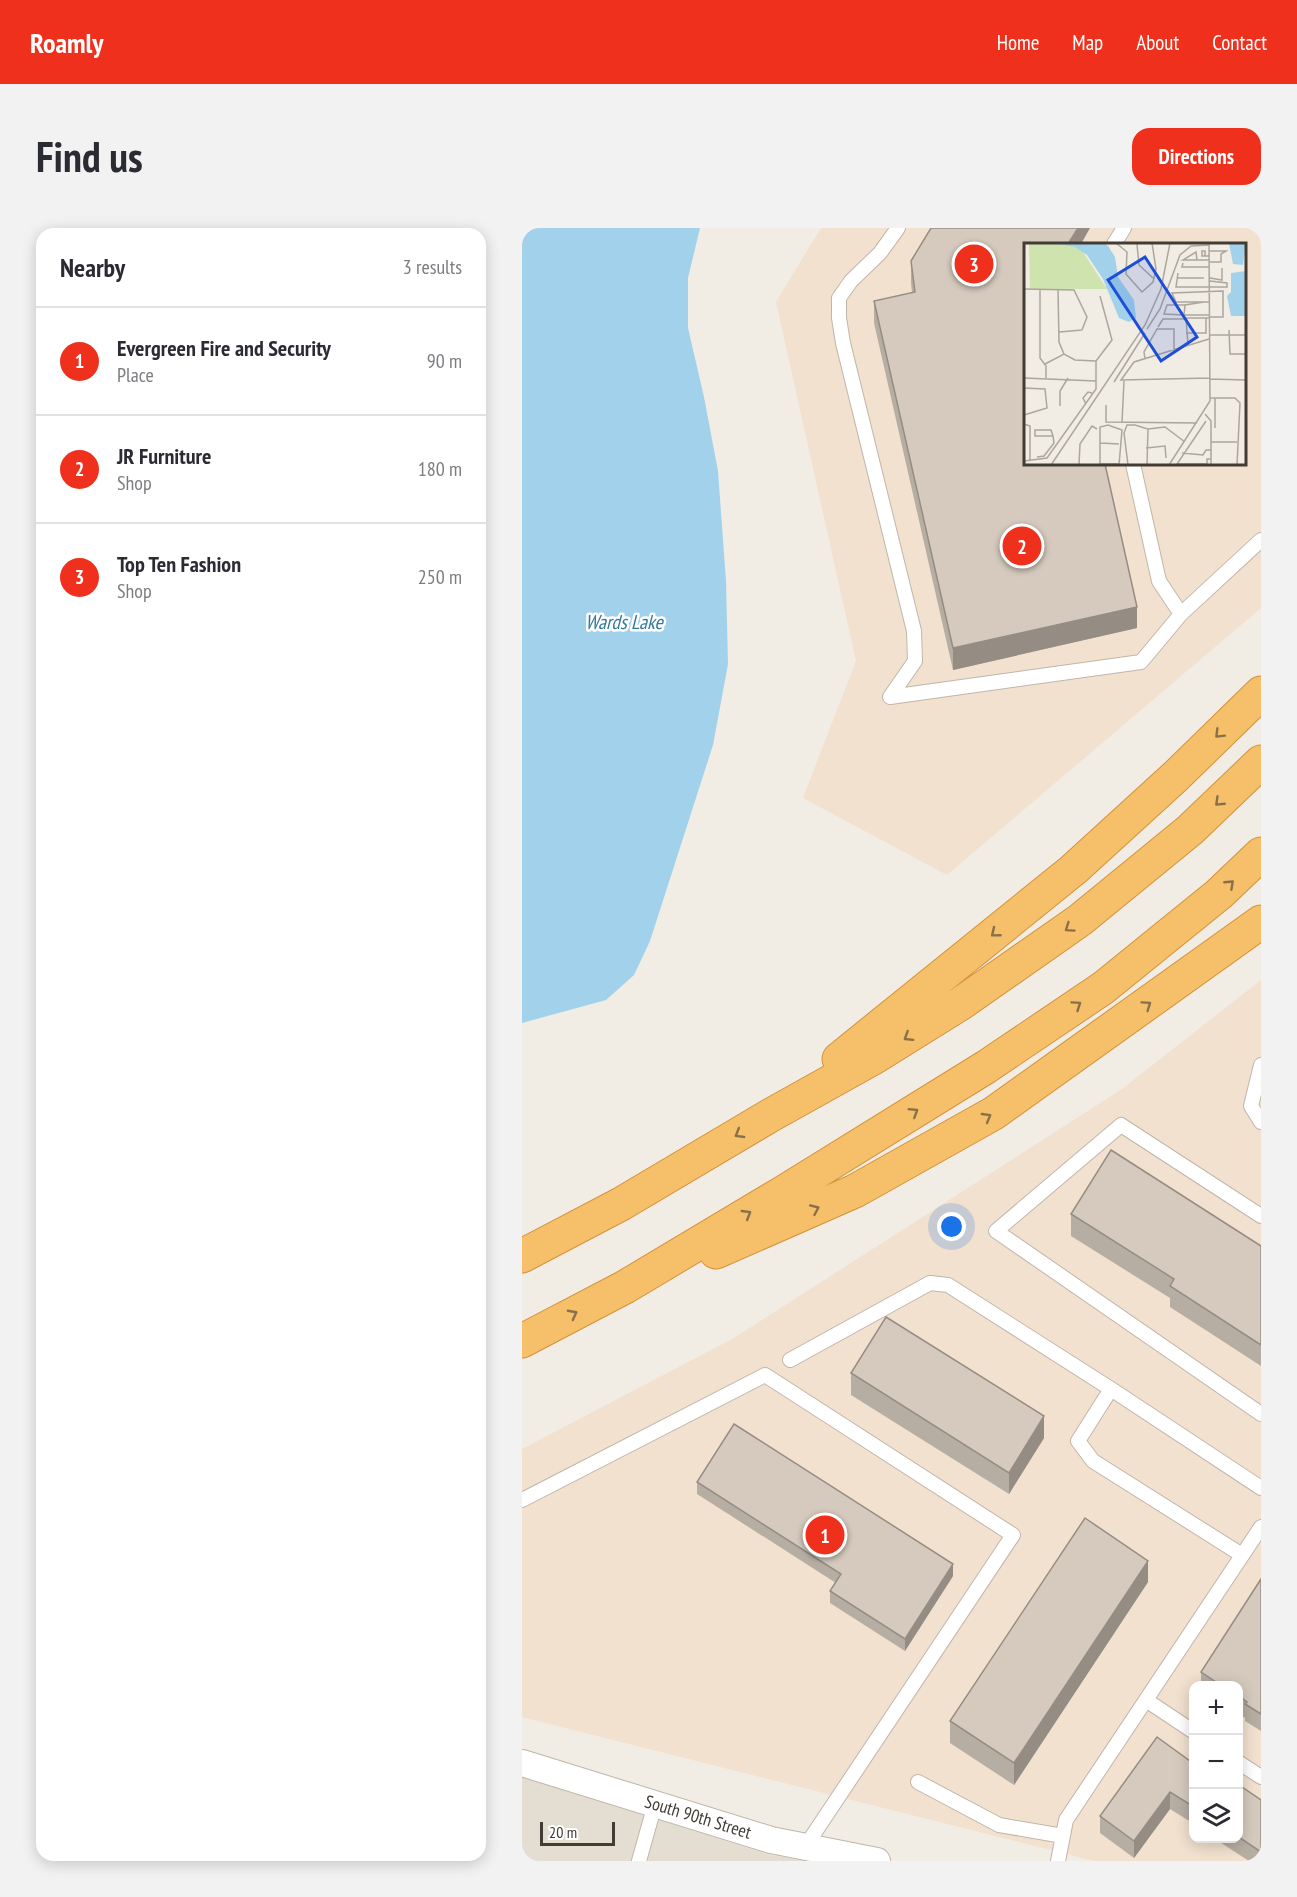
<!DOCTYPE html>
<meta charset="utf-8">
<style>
body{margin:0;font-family:"PT Sans Narrow",sans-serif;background:#f2f2f3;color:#2b2b33}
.controls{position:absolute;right:18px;bottom:18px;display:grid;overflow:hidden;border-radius:12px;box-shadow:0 3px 15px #0003}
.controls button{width:54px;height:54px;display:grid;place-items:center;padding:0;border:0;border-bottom:2px solid #e1e1e2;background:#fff;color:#2b2b33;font:30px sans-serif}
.scale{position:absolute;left:18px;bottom:15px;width:75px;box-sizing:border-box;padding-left:6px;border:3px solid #423c34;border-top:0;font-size:16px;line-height:21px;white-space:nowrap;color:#423c34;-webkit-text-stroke:4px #fff;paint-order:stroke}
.you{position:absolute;left:430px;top:999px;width:21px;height:21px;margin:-15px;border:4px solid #fff;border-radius:50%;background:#1a73e8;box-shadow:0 0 0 9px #1a73e833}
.badge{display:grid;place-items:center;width:39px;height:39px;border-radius:50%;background:#ee301d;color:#fff;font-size:20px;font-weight:700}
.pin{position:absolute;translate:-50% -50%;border:3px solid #fff;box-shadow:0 2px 6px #0006}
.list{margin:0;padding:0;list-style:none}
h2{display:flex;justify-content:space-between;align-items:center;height:78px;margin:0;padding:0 24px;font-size:26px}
h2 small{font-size:20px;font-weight:400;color:#7c7c81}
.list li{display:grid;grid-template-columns:39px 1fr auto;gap:18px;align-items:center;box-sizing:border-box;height:108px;padding:0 24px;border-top:2px solid #e1e1e2}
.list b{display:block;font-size:22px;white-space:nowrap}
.list p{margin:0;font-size:20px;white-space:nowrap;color:#7c7c81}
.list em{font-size:20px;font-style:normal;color:#7c7c81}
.icon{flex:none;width:33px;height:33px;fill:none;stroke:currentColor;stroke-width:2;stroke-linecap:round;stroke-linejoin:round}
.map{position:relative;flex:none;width:739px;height:1633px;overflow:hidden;border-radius:18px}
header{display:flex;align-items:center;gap:36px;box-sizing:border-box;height:84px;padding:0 30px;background:#ee301d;color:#fff}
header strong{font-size:28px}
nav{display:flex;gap:33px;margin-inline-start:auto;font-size:21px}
.intro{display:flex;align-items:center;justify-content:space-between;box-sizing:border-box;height:144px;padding:0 36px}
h1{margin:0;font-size:42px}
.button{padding:15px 27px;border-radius:18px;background:#ee301d;color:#fff;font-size:21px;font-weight:700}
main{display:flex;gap:36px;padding:0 36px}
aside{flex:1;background:#fff;border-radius:18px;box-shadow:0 3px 15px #0003}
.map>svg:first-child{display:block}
.residential{fill:#e4ded2}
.commercial{fill:#f2e1cf;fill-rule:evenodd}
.water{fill:#a2d2eb}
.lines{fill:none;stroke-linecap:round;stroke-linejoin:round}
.service-casing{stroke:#bfb6aa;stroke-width:16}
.minor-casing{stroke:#bfb6aa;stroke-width:28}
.motorway-casing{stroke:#d4923a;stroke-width:35}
.service{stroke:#fff;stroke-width:14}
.minor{stroke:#fff;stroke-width:26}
.motorway{stroke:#f6bf6a;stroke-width:33}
.wall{fill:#b7aea3}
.shaded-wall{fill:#958d84}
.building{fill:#d5cabd;stroke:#958d84;stroke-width:1.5}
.oneway{stroke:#8a704a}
.labels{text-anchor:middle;stroke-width:5;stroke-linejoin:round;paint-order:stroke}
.street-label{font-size:18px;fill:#423c34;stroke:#fff}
.water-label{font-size:20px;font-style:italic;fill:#3279a0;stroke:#fff}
.inset-road{fill:none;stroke:#aba69e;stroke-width:1.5}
.view{fill:#1d4ed8;fill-opacity:0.15;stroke:#1d4ed8;stroke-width:3}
.inset-edge{fill:none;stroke:#423c34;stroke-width:3}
</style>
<header>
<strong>Roamly</strong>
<nav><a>Home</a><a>Map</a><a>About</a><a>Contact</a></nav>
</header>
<div class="intro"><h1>Find us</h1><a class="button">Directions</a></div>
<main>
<aside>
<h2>Nearby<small>3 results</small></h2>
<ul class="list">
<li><span class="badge">1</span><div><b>Evergreen Fire and Security</b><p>Place</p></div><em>90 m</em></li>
<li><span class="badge">2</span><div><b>JR Furniture</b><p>Shop</p></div><em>180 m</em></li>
<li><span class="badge">3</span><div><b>Top Ten Fashion</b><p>Shop</p></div><em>250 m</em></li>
</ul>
</aside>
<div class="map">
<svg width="739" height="1633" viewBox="0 0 739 1633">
<rect width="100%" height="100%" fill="#f1ece4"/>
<path class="residential" d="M 0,1549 L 249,1627 L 285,1633 L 0,1633 Z"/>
<path class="commercial" d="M 299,0 L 739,0 L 739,380 L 425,647 L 281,570 L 334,433 L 254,74 ZM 503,16 L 722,16 L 722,236 L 503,236 Z
M 739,752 L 739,1633 L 572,1633 L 0,1489 L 0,1221 L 212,1110 L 600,861 ZM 672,1458 L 716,1458 L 716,1610 L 672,1610 Z"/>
<path class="water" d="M 0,0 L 178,0 L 166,50 L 166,100 L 182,169 L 196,243 L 204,353 L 206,436 L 191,517 L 128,713 L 112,747 L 84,772 L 0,795 Z"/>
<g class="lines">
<g class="service-casing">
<path id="service" d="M 376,0 L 358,25 L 329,53 L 317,70 L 317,90 L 321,115 L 392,403 L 393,433 L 368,469 L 619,434 L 659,386 L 739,312
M 592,16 L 602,0
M 611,236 L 637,353 L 659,386
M 739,837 L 729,878 L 739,894
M 739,988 L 599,897 L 474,1003 L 739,1186
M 268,1132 L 408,1055 L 426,1057 L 589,1161 L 739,1260
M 589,1161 L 556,1213 L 571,1233 L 720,1327
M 0,1272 L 243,1147 L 491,1307 L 283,1619
M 624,1472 L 672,1504
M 716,1534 L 739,1549
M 396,1554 L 477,1597 L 541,1608
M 117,1633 L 133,1576
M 536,1633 L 544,1592 L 739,1299"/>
</g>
<g class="minor-casing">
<path id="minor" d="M 0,1535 L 249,1612 L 355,1633"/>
</g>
<g class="motorway-casing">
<path id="motorway" d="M 317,831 L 551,642 L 654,548 L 739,465
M 194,1024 L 333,963 L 472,885 L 739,694
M 0,1028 L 99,976 L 249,887 L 353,829 L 438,776 L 558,692 L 668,602 L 739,534
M 0,1113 L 103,1059 L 262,964 L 464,839 L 581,760 L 697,666 L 739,626"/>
</g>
<use href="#service" class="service"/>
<use href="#minor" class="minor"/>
<use href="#motorway" class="motorway"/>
</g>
<path class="wall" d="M 504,16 L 615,400 L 431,442 L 352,95 L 352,73 L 390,65 L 389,55 L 389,33 Z
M 549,986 L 739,1018 L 739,1138 L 648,1079 L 648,1070 L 549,1008 Z
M 329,1145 L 522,1210 L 487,1266 L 329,1167 Z
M 175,1254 L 431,1348 L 383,1423 L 308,1375 L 308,1363 L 314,1355 L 175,1266 Z
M 739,1351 L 739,1503 L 723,1493 L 723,1490 L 717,1485 L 717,1458 L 679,1458 L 679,1444 Z
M 626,1354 L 492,1557 L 428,1515 L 428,1493 Z
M 672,1536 L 672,1596 L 648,1581 L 612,1630 L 578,1605 L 578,1588 Z
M 717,1557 L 739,1572 L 739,1633 L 727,1633 L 693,1611 L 717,1611 Z"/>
<path class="shaded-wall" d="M 556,0 L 568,0 L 559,16 L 546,16 Z
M 615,379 L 615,400 L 431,442 L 431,420 Z
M 522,1188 L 522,1210 L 487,1266 L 487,1245 Z
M 626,1333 L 626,1354 L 492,1557 L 492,1535 Z
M 431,1336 L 431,1348 L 383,1423 L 383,1411 Z
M 648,1564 L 648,1581 L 612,1630 L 612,1613 Z"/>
<path class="building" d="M 409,0 L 556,0 L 546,16 L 504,16 L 504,236 L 583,236 L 615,379 L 431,420 L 352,73 L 393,64 L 389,33 Z
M 589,922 L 739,1018 L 739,1117 L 648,1058 L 652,1051 L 549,986 Z
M 364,1089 L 522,1188 L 487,1245 L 329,1145 Z
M 212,1196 L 431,1336 L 383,1411 L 308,1363 L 319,1346 L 175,1254 Z
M 563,1290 L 626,1333 L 492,1535 L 428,1493 Z
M 739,1351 L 739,1486 L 723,1476 L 725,1474 L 717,1468 L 717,1458 L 700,1458 L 679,1444 Z
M 635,1509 L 672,1536 L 672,1579 L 648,1564 L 612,1613 L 578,1588 Z
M 717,1557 L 739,1572 L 739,1624 L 717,1609 Z"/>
<defs><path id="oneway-chevron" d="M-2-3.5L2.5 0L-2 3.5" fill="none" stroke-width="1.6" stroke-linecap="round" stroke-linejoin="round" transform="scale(1.5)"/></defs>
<g class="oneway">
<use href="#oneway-chevron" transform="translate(697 506) rotate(135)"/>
<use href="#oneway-chevron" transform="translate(697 574) rotate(136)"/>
<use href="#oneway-chevron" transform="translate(708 656) rotate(-43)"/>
<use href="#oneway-chevron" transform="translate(547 700) rotate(145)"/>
<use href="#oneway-chevron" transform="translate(473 705) rotate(141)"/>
<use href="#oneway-chevron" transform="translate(555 777) rotate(-34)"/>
<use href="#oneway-chevron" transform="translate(625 777) rotate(-35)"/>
<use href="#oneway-chevron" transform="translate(386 809) rotate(148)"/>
<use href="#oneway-chevron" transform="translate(392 884) rotate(-32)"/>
<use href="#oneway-chevron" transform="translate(465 889) rotate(-30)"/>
<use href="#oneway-chevron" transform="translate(217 906) rotate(149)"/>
<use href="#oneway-chevron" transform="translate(293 981) rotate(-24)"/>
<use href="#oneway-chevron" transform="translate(225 986) rotate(-31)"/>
<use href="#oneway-chevron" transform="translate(51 1086) rotate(-28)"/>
</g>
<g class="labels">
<g class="street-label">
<text transform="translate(176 1589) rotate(17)" y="6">South 90th Street</text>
</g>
<g class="water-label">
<text x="102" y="401">Wards Lake</text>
</g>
</g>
<g transform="translate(502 15)">
<rect width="222" height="222" fill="#f1ece4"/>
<path d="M 5,0 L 53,0 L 83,46 L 6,46 Z" fill="#cfe3ae"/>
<path d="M 30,0 L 80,0 L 84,3 L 91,14 L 94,34 L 110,57 L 112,75 L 105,79 L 95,75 L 79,36 L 63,12 L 51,4 ZM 205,0 L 222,0 L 219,22 L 209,21 ZM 222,28 L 222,73 L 207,73 L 203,53 L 207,49 L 207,30 Z" fill="#a2d2eb"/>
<path class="inset-road" d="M 92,0 L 103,9 L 102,31 L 118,49 L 129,39 L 132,26 L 128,0M 113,1 L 115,22 L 129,35M 185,8 L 202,8 L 197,11 L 197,19 L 185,19M 181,13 L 181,8 L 178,8 L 178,13 L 185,13M 173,17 L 172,9 L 159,17 L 185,17M 159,20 L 158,24 L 185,24M 154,30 L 152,44 L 203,44 L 203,40 L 186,38M 153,35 L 180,35M 186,35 L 198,37 L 198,25M 0,46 L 50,47 L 63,74 L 58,87M 16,46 L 16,115 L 22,123 L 22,135M 34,46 L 35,99 L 40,111M 180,59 L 161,62 L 160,72 L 185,72M 186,59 L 152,59 L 148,50 L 199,48 L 199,74 L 186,74M 160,72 L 140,71 L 143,62 L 161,62M 134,84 L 139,76 L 162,76M 123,86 L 136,66 L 156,12 L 167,3 L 185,2M 205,87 L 206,111 L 222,111M 35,89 L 58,87M 162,90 L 182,90 L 182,75M 186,92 L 222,92M 185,96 L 110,119 L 97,137 L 186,135M 164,102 L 162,75 L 186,75M 121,116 L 120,109 L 133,86 L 150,86 L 150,108M 21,121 L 40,111 L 51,117 L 72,118M 0,135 L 72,138M 186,136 L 222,137M 90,139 L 121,90M 0,145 L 21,146 L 23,165 L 0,172M 186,155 L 211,155 L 216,160 L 213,222M 191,155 L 191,185M 62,161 L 59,155 L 64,149 L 68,150M 82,162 L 82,179 L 173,180M 36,163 L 36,148 L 44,135M 181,171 L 187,178 L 187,222M 182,178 L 153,221 L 183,221 L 183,216 L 187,216M 98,179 L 100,138M 0,181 L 6,183 L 6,218M 124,186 L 141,184 L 161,199M 187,199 L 213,199M 76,200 L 95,201M 122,205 L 141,203 L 142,215M 158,210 L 179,212 L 182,207 L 187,207M 13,214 L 20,213 L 30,200 L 29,193 L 27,187 L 11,187 L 11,193 L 29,193M 0,218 L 23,215 L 72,146 L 72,118 L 88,97 L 76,53M 76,221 L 95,221M 27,222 L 121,82 L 137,46 L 146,0M 55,222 L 56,201 L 68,183 L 73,186M 76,222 L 76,184 L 84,182 L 98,187 L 95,222M 104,222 L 100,190 L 103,182 L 111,182 L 124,186 L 123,222M 145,222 L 186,158 L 185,0"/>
<path class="view" d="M 121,14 L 173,94 L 137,118 L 84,37 Z"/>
<rect width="222" height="222" class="inset-edge"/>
</g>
</svg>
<div class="controls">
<button>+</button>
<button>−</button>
<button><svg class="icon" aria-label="layers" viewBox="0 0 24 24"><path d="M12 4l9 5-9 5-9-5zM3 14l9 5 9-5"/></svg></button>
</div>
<div class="scale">20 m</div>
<div class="you"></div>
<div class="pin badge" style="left:303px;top:1307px">1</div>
<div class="pin badge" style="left:500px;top:318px">2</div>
<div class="pin badge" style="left:452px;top:36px">3</div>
</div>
</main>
